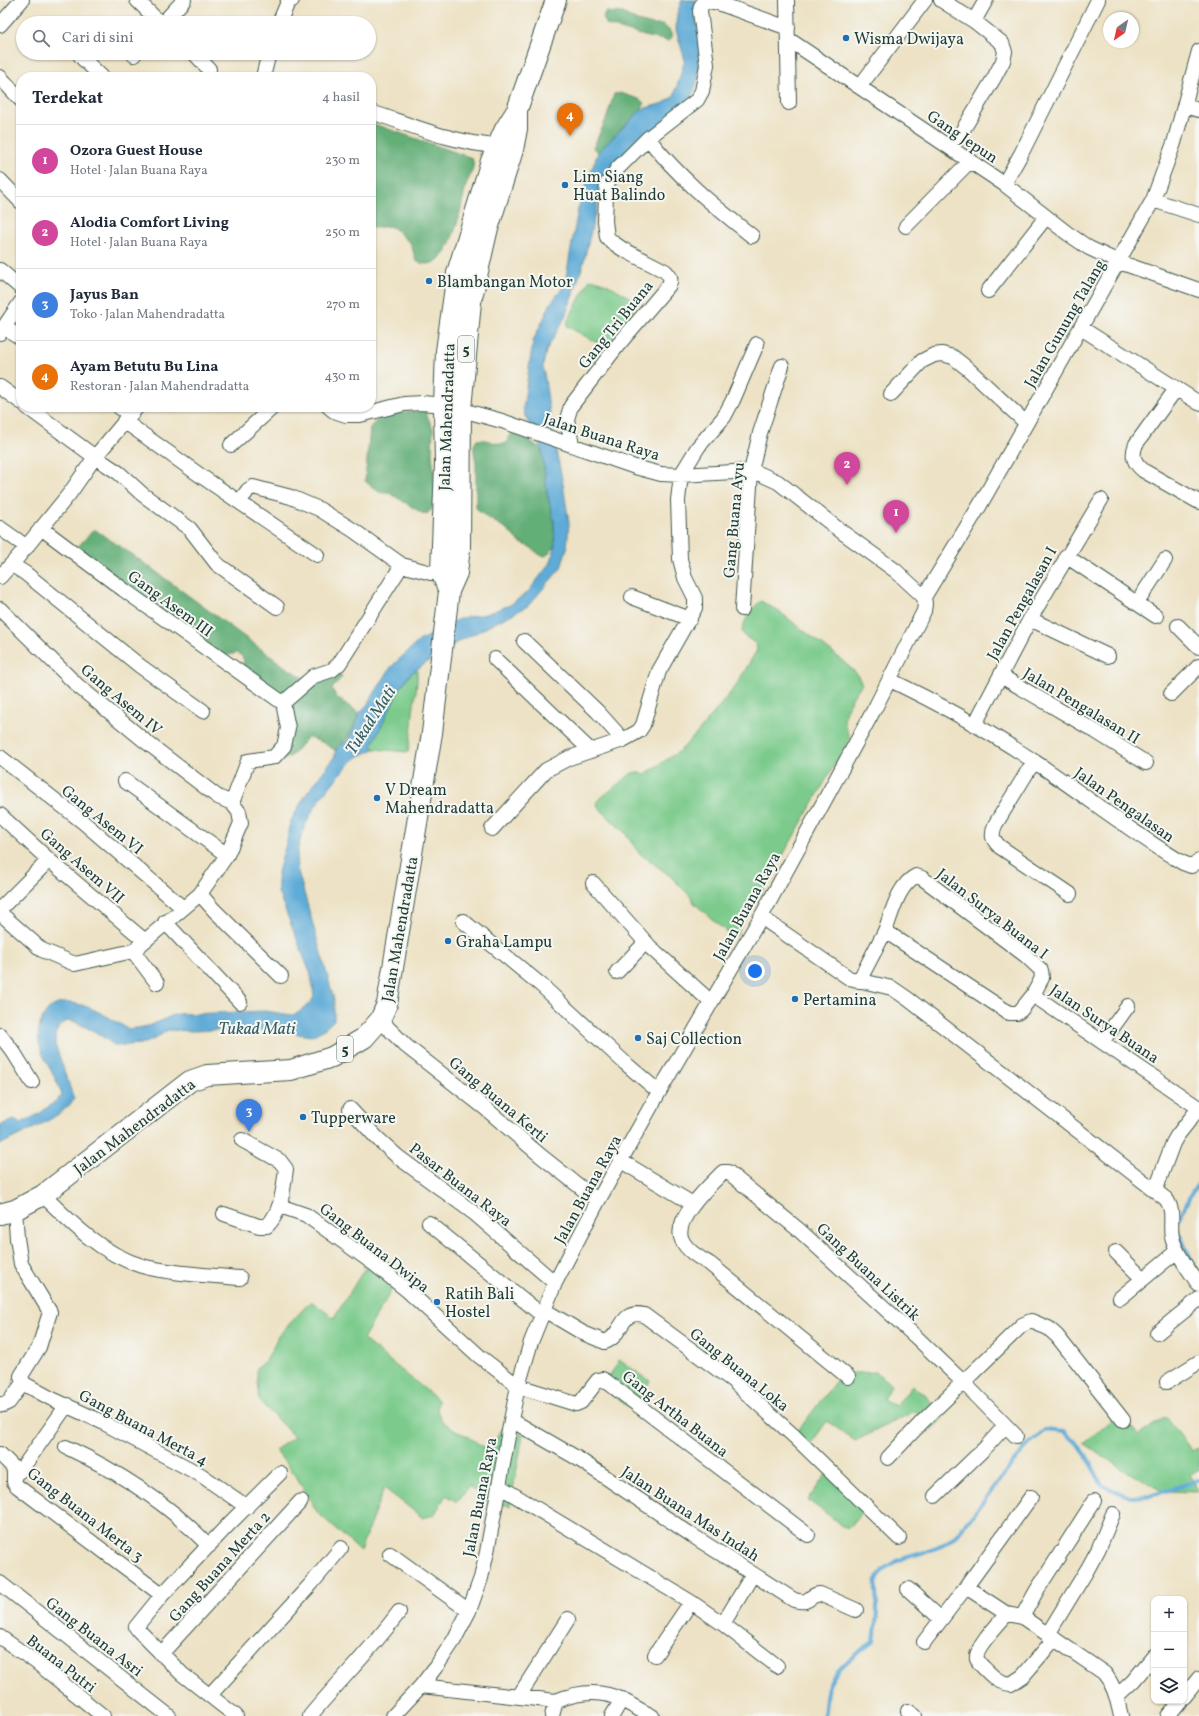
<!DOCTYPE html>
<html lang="id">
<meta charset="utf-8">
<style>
body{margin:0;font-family:Vollkorn,serif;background:#f6f6f7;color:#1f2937}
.controls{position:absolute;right:12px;bottom:12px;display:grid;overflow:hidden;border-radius:8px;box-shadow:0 1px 3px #0004}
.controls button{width:36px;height:36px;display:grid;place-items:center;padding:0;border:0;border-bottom:1px solid #e0e1e3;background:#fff;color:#1f2937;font:20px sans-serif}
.compass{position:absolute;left:1103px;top:12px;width:36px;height:36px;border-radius:50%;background:#fff;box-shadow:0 1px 3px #0004;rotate:214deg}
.you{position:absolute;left:755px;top:971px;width:14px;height:14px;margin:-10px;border:3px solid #fff;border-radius:50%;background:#1a73e8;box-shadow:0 0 0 6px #1a73e833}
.badge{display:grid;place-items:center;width:26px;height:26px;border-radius:50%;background:#1f6fb2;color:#fff;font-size:13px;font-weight:700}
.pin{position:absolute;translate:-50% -33px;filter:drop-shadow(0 1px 2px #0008)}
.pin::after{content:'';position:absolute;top:21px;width:14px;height:12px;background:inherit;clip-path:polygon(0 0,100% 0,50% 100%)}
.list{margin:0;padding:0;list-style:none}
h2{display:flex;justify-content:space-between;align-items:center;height:52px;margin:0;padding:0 16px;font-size:17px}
h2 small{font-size:13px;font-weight:400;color:#747a83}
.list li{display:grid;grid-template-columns:26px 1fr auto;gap:12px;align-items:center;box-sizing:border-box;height:72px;padding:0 16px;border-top:1px solid #e0e1e3}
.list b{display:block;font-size:15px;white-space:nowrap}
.list p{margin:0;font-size:13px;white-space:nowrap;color:#747a83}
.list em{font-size:13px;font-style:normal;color:#747a83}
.icon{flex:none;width:22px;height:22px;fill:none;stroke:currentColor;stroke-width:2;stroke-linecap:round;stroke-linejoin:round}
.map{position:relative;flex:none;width:1199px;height:1716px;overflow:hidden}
.search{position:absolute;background:#fff;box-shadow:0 1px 3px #0004;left:16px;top:16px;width:360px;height:44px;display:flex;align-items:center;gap:10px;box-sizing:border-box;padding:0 14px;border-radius:22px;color:#747a83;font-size:15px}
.panel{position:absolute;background:#fff;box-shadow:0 1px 3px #0004;left:16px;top:72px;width:360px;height:340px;border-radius:16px}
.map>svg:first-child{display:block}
.green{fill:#7bcb8c;stroke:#4d8460}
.forest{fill:#64af78;stroke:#427656}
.water{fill:#5eabd7;stroke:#3e7486}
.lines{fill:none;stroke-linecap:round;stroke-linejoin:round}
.stream{stroke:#5eabd7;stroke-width:4}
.minor-casing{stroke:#3e564a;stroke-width:16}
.highway-casing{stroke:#3e564a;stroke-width:22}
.minor{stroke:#fff;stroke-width:14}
.highway{stroke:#fff;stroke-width:20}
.poi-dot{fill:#1f6fb2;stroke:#f6f6f2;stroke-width:1.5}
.labels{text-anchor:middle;stroke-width:4;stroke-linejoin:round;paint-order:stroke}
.shield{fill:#f6f6f2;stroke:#60746d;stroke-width:1}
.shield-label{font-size:15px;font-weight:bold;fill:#1f3d34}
.poi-label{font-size:16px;fill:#1f3d34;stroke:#f6f6f2;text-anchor:start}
.street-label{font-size:16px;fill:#1f3d34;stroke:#f6f6f2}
.water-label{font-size:17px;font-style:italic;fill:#325e65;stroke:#f6f6f2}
</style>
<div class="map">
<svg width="1199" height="1716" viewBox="0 0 1199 1716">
<rect width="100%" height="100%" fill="#f6f6f2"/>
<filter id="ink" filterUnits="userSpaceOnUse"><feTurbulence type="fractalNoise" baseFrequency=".025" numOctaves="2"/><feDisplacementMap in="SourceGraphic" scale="8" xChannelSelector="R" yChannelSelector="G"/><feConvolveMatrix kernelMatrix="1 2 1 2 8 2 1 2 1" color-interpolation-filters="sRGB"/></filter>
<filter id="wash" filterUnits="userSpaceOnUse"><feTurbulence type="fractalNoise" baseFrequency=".012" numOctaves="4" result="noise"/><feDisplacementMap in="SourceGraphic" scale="16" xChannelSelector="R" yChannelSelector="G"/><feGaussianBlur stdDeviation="0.9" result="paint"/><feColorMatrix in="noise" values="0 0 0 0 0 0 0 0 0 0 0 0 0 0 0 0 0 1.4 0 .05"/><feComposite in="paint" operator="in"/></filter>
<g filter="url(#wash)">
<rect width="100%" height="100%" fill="#ede2c5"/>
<path class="green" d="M 590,279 C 608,282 622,293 637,302 L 632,314 L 606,348 L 567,326 L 568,320 Z
M 761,601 L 781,613 L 838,657 L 856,673 L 862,684 C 856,691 844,710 844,720 C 844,726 848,733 850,738 L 755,904 L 744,919 L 736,936 L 730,935 L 694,903 L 692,898 L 669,875 L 639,853 L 625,833 L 598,807 L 597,801 L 632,773 L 638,772 L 644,775 L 681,750 L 698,732 L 735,687 L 757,650 L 756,644 L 746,637 L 742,632 C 743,621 752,608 761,601 Z
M 417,669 C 418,684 415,697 413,712 C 412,726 411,738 408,752 L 374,749 L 372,745 C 383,723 398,682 417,669 Z
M 368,1263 L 395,1284 L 363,1339 L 438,1400 L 437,1410 L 441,1420 L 455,1431 L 468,1436 L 488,1451 L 503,1428 L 523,1435 L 510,1506 L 489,1502 L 469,1486 L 457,1502 L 446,1495 L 434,1515 L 423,1518 L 384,1488 L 360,1551 L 317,1512 L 296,1476 L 275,1450 L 294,1437 L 259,1400 L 257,1382 L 257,1368 L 266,1360 L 272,1350 L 278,1336 L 311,1301 L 334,1318 Z
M 619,1360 L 650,1381 L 633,1410 L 603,1389 Z
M 875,1372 L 892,1384 L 883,1399 L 896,1406 L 912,1386 L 925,1394 L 943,1418 L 931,1430 L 915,1411 L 855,1441 L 827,1421 L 808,1448 L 794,1436 L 841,1374 Z
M 1120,1413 L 1138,1435 L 1166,1417 L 1192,1451 L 1199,1447 L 1199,1470 L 1190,1474 L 1198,1492 L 1162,1491 L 1119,1467 L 1084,1443 Z
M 829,1470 L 866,1507 L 847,1529 L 808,1500 Z"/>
<path class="forest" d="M 605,12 L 623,13 L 637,21 L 653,25 L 663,25 L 670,31 L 672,37 L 669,41 L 648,37 L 607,25 L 603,18 Z
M 620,93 L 639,99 L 644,103 L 642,109 L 598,152 L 593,148 L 607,117 L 614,94 Z
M 371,123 L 472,158 C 477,169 467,178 465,190 C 460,210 450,279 416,261 L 411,244 L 394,228 L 388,226 L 376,228 L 371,227 Z
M 419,411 L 425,411 L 433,429 L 432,454 L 436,491 L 432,509 L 427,514 L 422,513 L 391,494 L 379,492 L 365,481 L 370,428 C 378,413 404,413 419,411 Z
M 512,433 L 524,436 L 542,450 L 547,493 L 554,521 L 555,547 L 546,556 L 540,555 L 530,547 L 519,542 L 507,529 L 486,517 L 476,508 L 476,464 L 474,451 L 474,445 L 477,440 C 488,438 497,446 507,443 L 508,437 Z
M 94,529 L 140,560 L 284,666 L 302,677 L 322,682 L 336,674 L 342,676 L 332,689 L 337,698 L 359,713 C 354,729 348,740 335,750 L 324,743 L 308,737 L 291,756 L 282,760 L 274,757 L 294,721 L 294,717 L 242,667 L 244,661 L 242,656 L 237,653 L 224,656 L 76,549 Z"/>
<path class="water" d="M 682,0 L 696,0 L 695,7 C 698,36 706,69 691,97 L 603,180 L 583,265 L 570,303 L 564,319 L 546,351 L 543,366 L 553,435 L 563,484 L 569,523 L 567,548 L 561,568 L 528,606 L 456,643 L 410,674 L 399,690 L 372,745 L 374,749 C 368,753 360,754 355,759 C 349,763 345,769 340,775 C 317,800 295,832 297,868 L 334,999 L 334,1020 L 323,1030 L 311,1036 L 273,1030 L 214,1030 L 193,1031 L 168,1030 L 153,1040 L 141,1044 L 116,1046 L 94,1031 L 73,1021 L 66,1021 L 59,1027 L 56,1033 L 55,1044 L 74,1099 C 63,1118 19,1134 0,1145 L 0,1125 L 14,1120 L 20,1123 L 39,1114 L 62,1096 C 58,1078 44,1063 39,1043 C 37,1034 39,1024 44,1016 C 61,985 107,1016 128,1029 C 137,1028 147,1027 156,1023 C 171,1017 172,1012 190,1014 L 265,1011 L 292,1015 L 298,1013 L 310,1003 L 314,997 L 311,975 L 278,892 L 278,872 L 289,833 L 290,822 L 307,793 L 335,756 L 335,750 L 347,741 L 356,725 L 359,713 L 367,705 L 391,667 L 419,641 L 461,618 L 486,614 L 510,605 L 528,592 L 551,562 L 555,547 L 554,521 L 547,493 L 542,450 L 525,416 L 523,408 L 533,341 L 551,303 L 562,288 L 566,277 L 578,209 L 598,152 L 642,109 L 664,103 L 674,96 L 685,60 L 676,30 L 677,14 Z"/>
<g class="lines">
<path class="stream" d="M 1177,1223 L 1191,1194 L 1199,1183
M 1177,1229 L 1193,1264
M 824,1716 C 826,1707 825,1696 828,1688 C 835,1667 858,1653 874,1641 C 876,1628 877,1617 877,1604 C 877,1597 874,1586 877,1580 C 886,1554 929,1557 950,1541 C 957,1536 962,1527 968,1521 C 994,1491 1014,1454 1045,1430 L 1065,1432 L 1077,1443 L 1086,1455 L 1102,1485 L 1130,1497 L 1150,1496 L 1199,1480"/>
</g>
</g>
<g filter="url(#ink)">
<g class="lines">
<g class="minor-casing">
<path id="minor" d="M 137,0 L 160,23
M 787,0 L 789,103
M 941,0 L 974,21 L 1002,43 L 1005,52 L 1003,61 L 994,78 L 952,148
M 974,21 L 986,0
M 163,23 L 184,0
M 279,23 L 288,2 L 292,0
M 0,25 L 22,0
M 788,39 L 1004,184 L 1067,233 L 1089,248 L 1119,262 L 1199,290
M 194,53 L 209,69 L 208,77
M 134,55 L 135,53
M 81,57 L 102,77
M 0,77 L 21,100
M 263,77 L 269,53
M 860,86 L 925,0
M 1184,106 L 1199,110
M 371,112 C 411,125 453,143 496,146
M 648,138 C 678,177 714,206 752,236
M 0,180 L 21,202
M 1004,184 L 1021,154 L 1098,0
M 1153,200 L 1199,215
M 906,226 L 970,161
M 0,270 L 21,288
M 988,291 L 1046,217
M 4,327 L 21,338
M 1081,328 L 1199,403
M 0,333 L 21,302
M 0,387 L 21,402
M 1176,389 L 1136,444 C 1131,456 1134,463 1144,471 L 1199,502
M 891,394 L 922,361 L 934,355 L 942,354 L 953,357 L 967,368 L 1026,423
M 27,407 L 95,457 L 119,473 L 142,494 L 190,529 L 217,564 L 277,607
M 119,407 L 129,414
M 329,407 L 334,411 L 346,415 L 360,415 L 404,404 L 422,403 L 444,405 L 502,421 L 635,467 L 661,474 L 681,475 L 751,471 L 758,473 L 778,482 L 842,532 L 896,571 L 924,597 L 925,604 L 924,611 L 876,706 L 761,917 L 659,1092 L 598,1201 L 555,1283 L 531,1342 L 518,1386 L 511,1420 L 487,1552 L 481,1578 L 469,1611 L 454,1640 L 438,1664 L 421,1686 L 393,1716
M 124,421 L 201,476 L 317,555
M 231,445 L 273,407
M 572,445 L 567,419 L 571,406 L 618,345 L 669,285 C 672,278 670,276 665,271 L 624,250 L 612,242 L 607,237 L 605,221 L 606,195 L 607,184 L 618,168 L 648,138 L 697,100 L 702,91 L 707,65 L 700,11 L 701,6 L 704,1 L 708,1 L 718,3 L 788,28
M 240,501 L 248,490 L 253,487 L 291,497 L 319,509 L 353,530 L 402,565 L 431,573 L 441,572
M 0,528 L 27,547
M 41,528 L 124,590 L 283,703
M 1066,556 L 1156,616
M 12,565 L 25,573 L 140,666 L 203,711
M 0,577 L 18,557 L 70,493 L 95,457 L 137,407
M 632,597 L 690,619
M 924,597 L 980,505 L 1153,200 L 1174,143 L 1199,51
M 1137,603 L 1165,560
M 0,609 L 78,686 L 145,741 L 218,797 L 232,803
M 742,609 L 751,471 L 760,433 L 782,366
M 1030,619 L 1108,656
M 1178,626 L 1199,647
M 524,641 L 598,712 L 623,740
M 495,659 L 591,751
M 1001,676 L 1095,731 L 1146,763
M 890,680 C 940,704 989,731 1035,762 C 1085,795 1132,833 1183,863 L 1191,866 L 1199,861
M 1171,694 L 1199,666
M 975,724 L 1030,619 L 1101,500
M 0,757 L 83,822 L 183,908
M 1034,761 L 995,825 C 991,836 992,839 1000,847 L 1070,894
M 125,781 L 227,855
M 0,815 L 49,860 L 144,940
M 492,829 L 546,770 L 569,758 L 623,740 L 639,731 L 643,725 L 659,671 L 695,608 L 695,598 L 685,578 L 680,559 L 678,500 L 681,475 L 698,447 L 724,417 L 733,400 L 757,344
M 593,883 L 650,947 L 711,1002
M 200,894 L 214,910 L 281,976
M 0,909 L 49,860
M 0,913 L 42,950 L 75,964 L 133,951 L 200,894 L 227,855 L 241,823 L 239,812 L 232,803 L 248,761 L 274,757 L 284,746 L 288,728 L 283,703 L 314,676 L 332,670 L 339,664 L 402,565
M 761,917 L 849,978 L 892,988 L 908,999 L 1166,1199 C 1176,1212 1168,1227 1173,1241 C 1178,1257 1190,1271 1199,1285
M 463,921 L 541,985 L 625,1063 L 659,1092
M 165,922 L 240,1002
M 133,951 L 157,983
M 617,972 L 646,942
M 859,981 L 885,931 L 1009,1013 L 1017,1013 L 1021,1010 L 1033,995 L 1042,978 L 1041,970 L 1025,955 L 922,878 L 916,876 C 898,885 892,913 885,931
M 1033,995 L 1196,1106 L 1197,1110 L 1195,1113 L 1177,1136 L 1173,1143 L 1155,1191
M 380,1020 L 406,1046 L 485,1108 L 541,1156 L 598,1201
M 0,1035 L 14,1053 L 32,1082
M 1102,1042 L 1128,1006
M 350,1109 L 377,1138 L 398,1157 L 474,1213 L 555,1283
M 621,1161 L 693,1204
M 43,1195 C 72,1224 102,1254 142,1266 C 171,1274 210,1275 240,1278
M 280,1206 L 306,1215 L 373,1263 L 408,1291 L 479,1356 L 518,1386 L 576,1404 L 581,1402 L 598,1380 L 602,1379 L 606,1381 L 808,1535
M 15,1210 L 17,1238 L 21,1264 L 50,1312 L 39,1347 L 21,1376 L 23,1383
M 224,1214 L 259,1226 L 267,1226 C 282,1211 283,1190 286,1169 L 280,1161 L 242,1140
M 429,1223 L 542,1315
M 1116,1252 L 1143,1279
M 1120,1298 L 1177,1251
M 544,1310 L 583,1333 L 605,1342 C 624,1335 619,1309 644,1315 L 732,1380 L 795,1437 L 899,1538
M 1157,1333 L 1199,1299
M 848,1377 L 710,1264 C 700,1258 687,1251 682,1240 C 672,1220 710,1185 723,1172 L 728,1172 L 799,1230 L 915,1336 L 964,1383 L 1016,1436
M 1167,1382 L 1199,1362
M 0,1404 L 3,1405 L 9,1402 L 23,1383 L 50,1398 L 102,1422 L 201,1475 L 247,1507
M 511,1420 L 577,1458 L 693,1536 L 794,1600 C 812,1605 807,1595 820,1594 L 856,1610
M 66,1447 C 119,1472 169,1504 209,1546
M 0,1454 L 13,1467 L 14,1472 L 14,1482 L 17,1486 L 162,1595
M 888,1458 L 922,1422 L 1022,1325 L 1031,1321 L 1048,1328 L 1057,1336 L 1123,1420
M 14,1475 L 21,1470 L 67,1405
M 499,1486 L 691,1602 L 723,1624 L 777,1666
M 935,1496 L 986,1447 L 1005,1426
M 390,1554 L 469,1611
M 0,1583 L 169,1716
M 966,1587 L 1007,1614 L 1022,1617 L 1028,1621 L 1104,1673 C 1115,1686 1117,1700 1121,1716
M 908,1589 L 941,1619
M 1007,1614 C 1000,1622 974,1649 977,1659 C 979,1664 984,1668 987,1671 C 995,1679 1000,1683 1011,1684 L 1023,1676 L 1055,1638
M 1022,1617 L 1037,1590 L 1094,1501
M 723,1624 L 753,1574
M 1048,1634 L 1087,1570 L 1098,1550 L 1113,1514
M 0,1637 L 36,1662 L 103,1716
M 924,1642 L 966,1587 L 1031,1497
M 161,1654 L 301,1501
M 655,1655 L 691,1602
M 421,1686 L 556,1701 C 578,1692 600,1689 622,1700 C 632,1705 641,1711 652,1716
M 210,1695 L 312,1583 L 341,1548
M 519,1696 L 568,1619
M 1117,1696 L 1133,1681 L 1154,1656
M 1184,1697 L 1199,1678
M 908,1711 L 915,1716
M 236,1716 L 182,1674 L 139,1631 L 136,1627 L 162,1595 L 229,1524 L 280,1473
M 310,1716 C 339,1681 372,1649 399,1612
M 552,1716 L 556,1701
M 612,1716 L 622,1699
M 1168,1716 L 1180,1701"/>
</g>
<g class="highway-casing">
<path id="highway" d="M 449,591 L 441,572 L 445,464 L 444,405 L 446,351 L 457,273 L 491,161 L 505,129 L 517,110 L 556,0
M 0,1214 L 15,1210 L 43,1195 L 190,1081 L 207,1075 L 291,1070 L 332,1057 L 364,1038 L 380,1020 L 387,1004 L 432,733 L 449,591 L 457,573 L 460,548 L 461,409 L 471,302 L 487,232 L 513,150 L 517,129 L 517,110"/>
</g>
<use href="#minor" class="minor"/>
<use href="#highway" class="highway"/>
</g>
</g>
<g class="poi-dot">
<circle cx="846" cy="38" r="4"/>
<circle cx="565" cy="185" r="4"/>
<circle cx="429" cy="281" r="4"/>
<circle cx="377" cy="798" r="4"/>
<circle cx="448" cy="941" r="4"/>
<circle cx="795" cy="999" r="4"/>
<circle cx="638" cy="1038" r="4"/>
<circle cx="303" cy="1117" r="4"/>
<circle cx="437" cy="1302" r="4"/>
</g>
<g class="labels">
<g class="shield">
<rect x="458" y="336" width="16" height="26" rx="3"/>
<rect x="337" y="1036" width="16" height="26" rx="3"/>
</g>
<g class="shield-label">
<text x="466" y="354">5</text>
<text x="345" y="1054">5</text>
</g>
<g class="poi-label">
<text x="854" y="44">Wisma Dwijaya</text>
<text x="573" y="182">Lim Siang<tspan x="573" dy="18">Huat Balindo</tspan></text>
<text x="437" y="287">Blambangan Motor</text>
<text x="385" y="795">V Dream<tspan x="385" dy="18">Mahendradatta</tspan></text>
<text x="456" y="947">Graha Lampu</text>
<text x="803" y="1005">Pertamina</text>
<text x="646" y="1044">Saj Collection</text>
<text x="311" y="1123">Tupperware</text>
<text x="445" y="1299">Ratih Bali<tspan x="445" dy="18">Hostel</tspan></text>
</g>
<g class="street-label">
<text transform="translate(963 136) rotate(34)" y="6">Gang Jepun</text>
<text transform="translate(1064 323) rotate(-60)" y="6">Jalan Gunung Talang</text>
<text transform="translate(615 324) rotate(-51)" y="6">Gang Tri Buana</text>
<text transform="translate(446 417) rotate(-88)" y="6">Jalan Mahendradatta</text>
<text transform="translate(602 436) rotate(18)" y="6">Jalan Buana Raya</text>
<text transform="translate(733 520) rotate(-85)" y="6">Gang Buana Ayu</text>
<text transform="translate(171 603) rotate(36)" y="6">Gang Asem III</text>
<text transform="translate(1021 603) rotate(-61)" y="6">Jalan Pengalasan I</text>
<text transform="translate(122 699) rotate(40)" y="6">Gang Asem IV</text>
<text transform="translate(1082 705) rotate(31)" y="6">Jalan Pengalasan II</text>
<text transform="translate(1125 804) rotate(35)" y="6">Jalan Pengalasan</text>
<text transform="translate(103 819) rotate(39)" y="6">Gang Asem VI</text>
<text transform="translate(83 865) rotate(41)" y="6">Gang Asem VII</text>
<text transform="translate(746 906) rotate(-61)" y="6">Jalan Buana Raya</text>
<text transform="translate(993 913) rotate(38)" y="6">Jalan Surya Buana I</text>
<text transform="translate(399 929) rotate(-80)" y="6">Jalan Mahendradatta</text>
<text transform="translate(1105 1023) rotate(34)" y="6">Jalan Surya Buana</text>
<text transform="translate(499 1099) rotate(40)" y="6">Gang Buana Kerti</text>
<text transform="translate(134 1126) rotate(-37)" y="6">Jalan Mahendradatta</text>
<text transform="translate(461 1184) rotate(38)" y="6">Pasar Buana Raya</text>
<text transform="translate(587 1189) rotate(-61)" y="6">Jalan Buana Raya</text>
<text transform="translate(375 1247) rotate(38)" y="6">Gang Buana Dwipa</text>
<text transform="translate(869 1271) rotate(43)" y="6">Gang Buana Listrik</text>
<text transform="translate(740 1369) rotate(39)" y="6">Gang Buana Loka</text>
<text transform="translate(676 1413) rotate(38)" y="6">Gang Artha Buana</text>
<text transform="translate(144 1427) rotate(28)" y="6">Gang Buana Merta 4</text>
<text transform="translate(479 1497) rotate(-79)" y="6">Jalan Buana Raya</text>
<text transform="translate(691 1513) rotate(33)" y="6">Jalan Buana Mas Indah</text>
<text transform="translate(86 1514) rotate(38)" y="6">Gang Buana Merta 3</text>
<text transform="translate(219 1566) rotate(-48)" y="6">Gang Buana Merta 2</text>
<text transform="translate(95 1636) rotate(38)" y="6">Gang Buana Asri</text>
<text transform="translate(62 1663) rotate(38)" y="6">Buana Putri</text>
</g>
<g class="water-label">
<text transform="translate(370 720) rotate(-57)" y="6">Tukad Mati</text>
<text x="257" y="1034">Tukad Mati</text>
</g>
</g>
</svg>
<div class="controls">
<button>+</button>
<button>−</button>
<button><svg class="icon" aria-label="layers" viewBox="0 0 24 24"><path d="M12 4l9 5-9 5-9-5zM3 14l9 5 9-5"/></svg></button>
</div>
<svg class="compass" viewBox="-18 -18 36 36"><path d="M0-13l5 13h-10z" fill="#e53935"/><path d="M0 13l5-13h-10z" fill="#747a83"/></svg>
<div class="you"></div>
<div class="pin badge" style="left:896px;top:533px;background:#d1479c">1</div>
<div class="pin badge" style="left:847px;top:485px;background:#d1479c">2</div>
<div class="pin badge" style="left:249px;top:1132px;background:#3f7fe0">3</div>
<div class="pin badge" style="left:570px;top:136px;background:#e8710a">4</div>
<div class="search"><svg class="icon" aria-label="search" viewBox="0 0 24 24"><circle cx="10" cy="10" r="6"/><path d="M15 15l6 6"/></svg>Cari di sini</div>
<section class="panel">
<h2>Terdekat<small>4 hasil</small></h2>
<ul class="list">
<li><span class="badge" style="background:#d1479c">1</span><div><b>Ozora Guest House</b><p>Hotel · Jalan Buana Raya</p></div><em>230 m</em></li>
<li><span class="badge" style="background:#d1479c">2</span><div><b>Alodia Comfort Living</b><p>Hotel · Jalan Buana Raya</p></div><em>250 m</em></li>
<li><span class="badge" style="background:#3f7fe0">3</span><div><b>Jayus Ban</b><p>Toko · Jalan Mahendradatta</p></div><em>270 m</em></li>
<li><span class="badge" style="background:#e8710a">4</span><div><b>Ayam Betutu Bu Lina</b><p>Restoran · Jalan Mahendradatta</p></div><em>430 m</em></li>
</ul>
</section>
</div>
